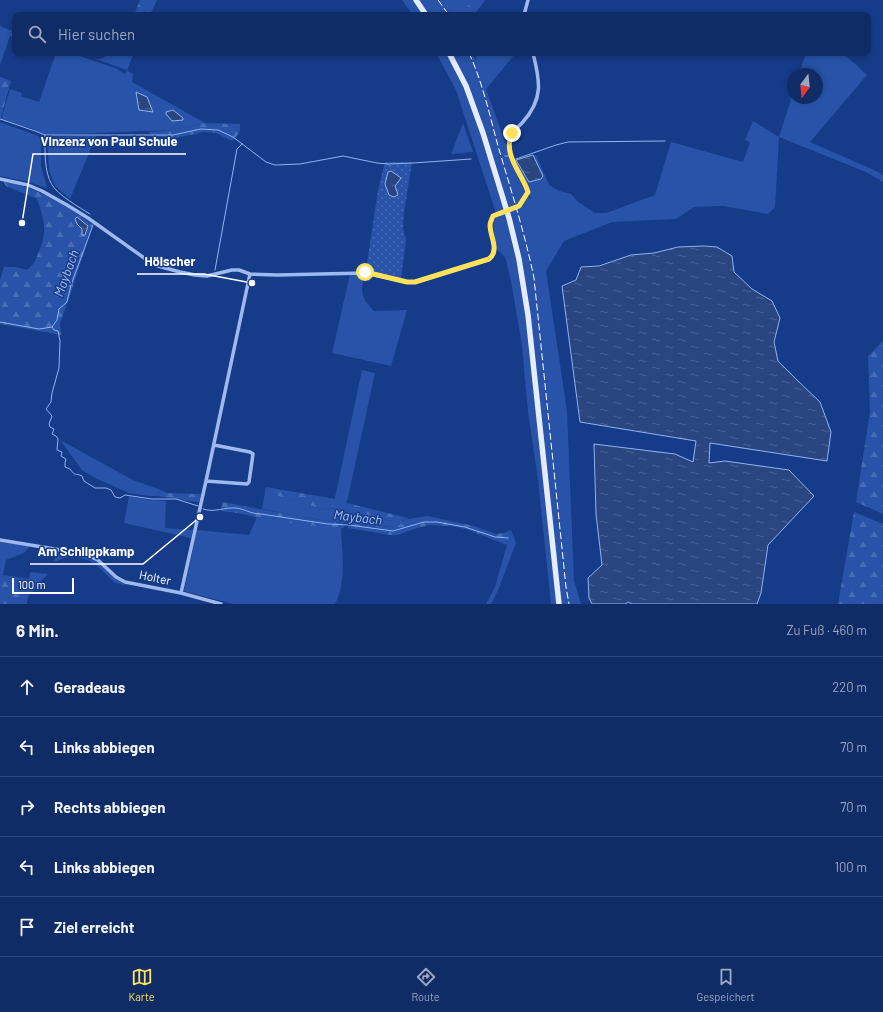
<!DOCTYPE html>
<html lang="de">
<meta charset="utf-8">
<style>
body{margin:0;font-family:Barlow,sans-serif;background:#19346d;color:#f1f3f6}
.compass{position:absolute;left:787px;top:68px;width:36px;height:36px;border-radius:50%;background:#102c67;box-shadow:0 2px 6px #0003;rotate:195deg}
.scale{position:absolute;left:12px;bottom:10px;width:62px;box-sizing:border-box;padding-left:4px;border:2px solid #fff;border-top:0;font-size:11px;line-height:14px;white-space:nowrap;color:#fff;-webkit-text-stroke:3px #163b89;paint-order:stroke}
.stop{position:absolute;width:12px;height:12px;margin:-9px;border:3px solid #ffe25b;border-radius:50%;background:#fff}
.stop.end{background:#ffe25b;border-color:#fff;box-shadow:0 1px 4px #0008}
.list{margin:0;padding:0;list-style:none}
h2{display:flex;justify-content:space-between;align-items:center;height:52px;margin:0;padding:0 16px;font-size:17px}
h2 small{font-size:13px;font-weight:400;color:#9ca7c0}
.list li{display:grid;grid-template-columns:26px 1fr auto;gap:12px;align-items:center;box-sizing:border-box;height:60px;padding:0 16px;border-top:1px solid #30487b}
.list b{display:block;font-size:15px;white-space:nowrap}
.list em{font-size:13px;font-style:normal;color:#9ca7c0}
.icon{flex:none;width:22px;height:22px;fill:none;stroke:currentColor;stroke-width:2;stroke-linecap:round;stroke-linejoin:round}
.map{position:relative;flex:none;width:883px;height:604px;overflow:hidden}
.search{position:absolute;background:#102c67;box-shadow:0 2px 6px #0003;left:12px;right:12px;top:12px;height:44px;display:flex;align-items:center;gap:10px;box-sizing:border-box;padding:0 14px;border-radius:8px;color:#9ca7c0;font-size:15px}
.sheet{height:352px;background:#102c67}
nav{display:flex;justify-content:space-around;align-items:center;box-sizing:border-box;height:56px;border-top:1px solid #30487b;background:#102c67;font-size:11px;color:#9ca7c0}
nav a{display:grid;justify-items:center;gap:2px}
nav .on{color:#ffe25b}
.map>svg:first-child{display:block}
.green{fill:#2853a8}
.forest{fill:url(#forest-firs)}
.park{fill:url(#park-dots)}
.water{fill:url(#water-ripples);stroke:#90b2f1}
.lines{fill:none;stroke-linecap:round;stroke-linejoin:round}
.stream{stroke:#90b2f1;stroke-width:1}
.minor{stroke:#9eb9ee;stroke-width:3.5}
.primary{stroke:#e5ecff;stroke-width:5.5}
.rail{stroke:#fff;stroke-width:1;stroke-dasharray:7 3;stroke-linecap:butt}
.route{stroke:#ffe25b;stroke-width:5}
.labels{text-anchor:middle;stroke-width:3;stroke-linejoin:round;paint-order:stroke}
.street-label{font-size:12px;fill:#fff;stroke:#163b89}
.water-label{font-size:13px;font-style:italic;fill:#a9c4f6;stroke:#163b89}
.leader{fill:none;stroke:#fff;stroke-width:1.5}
.callout-dot{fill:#fff;stroke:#163b89;stroke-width:1.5}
.callout-label{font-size:13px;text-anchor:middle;font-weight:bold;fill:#fff;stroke:#163b89;stroke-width:3;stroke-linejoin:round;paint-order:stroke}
</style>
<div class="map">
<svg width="883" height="604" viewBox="0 0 883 604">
<defs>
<pattern id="forest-firs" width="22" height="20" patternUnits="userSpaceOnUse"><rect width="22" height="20" fill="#2853a8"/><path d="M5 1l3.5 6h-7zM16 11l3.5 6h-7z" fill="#486db5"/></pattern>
<pattern id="park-dots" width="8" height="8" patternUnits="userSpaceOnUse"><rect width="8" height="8" fill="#2853a8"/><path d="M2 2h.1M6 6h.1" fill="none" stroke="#486db5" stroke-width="1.8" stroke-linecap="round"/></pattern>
<pattern id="water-ripples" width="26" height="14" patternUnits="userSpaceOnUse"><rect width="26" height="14" fill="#2a4680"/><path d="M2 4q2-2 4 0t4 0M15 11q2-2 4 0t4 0" fill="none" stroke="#4a6293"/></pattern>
</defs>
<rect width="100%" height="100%" fill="#163b89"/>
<path class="green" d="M 402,0 L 469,0 L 469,5 L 466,8 L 447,7 L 453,15 L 413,15 Z
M 0,26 L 15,32 L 15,37 L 10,36 L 0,65 Z
M 56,53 L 71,53 L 115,68 L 125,74 L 127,70 L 96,59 L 101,59 L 111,53 L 134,53 L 127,70 L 133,74 L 132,82 L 205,123 L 173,130 L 45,135 L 30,128 L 1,120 L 10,89 L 22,93 L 21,96 L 39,102 Z
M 436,53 L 473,53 L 475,59 L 479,53 L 516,53 L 486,89 L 517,175 L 524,190 L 531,200 L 516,160 L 536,155 L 549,185 L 559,191 L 571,194 L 578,202 L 595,213 L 606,213 L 655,195 L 671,142 L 743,162 L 750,142 L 745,140 L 753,121 L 779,137 L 793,93 L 793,98 L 817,98 L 817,74 L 799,74 L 806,53 L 843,53 L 867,75 L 810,142 L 876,171 L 883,175 L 883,182 L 866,172 L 779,137 L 775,207 L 768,214 L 723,206 L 694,207 L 676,219 L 612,222 L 564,241 L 546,271 L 567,411 L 574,580 L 581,604 L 551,604 L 538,479 L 528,412 L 522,346 L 511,281 L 505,257 L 497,250 L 493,226 L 496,217 L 495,210 L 456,90 Z
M 0,122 L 41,137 L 41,166 L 47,188 L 25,181 L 0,176 Z
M 463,123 L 473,152 L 451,154 Z
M 96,136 L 70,199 L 55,186 L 49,170 L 47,137 Z
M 350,274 L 364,274 C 361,294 360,296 374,311 L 407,310 L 391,366 L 332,353 Z
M 362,370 L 375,373 L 345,511 L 402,523 L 404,517 L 409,519 L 404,524 L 396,527 L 369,526 L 348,523 L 331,522 L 262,509 L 265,492 L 325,510 L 333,507 Z
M 60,440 L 133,480 L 161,490 L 157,496 L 148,496 L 129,493 L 95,478 L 82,470 Z
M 129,496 L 150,500 L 166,501 L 165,528 L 193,530 L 191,538 L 124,523 Z
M 257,517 L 341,528 C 342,552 347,582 335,604 L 233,604 L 184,591 L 197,530 L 249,535 Z
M 511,530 L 516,543 L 499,588 L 491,604 L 486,604 L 495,587 L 507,545 L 510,540 Z
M 0,542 L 30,546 L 24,553 L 6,560 L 3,575 L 0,578 Z
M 56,551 C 69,553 87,552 98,561 C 109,570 114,581 129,586 L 115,583 L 94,563 L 88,560 L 70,556 L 57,561 L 55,561 Z
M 30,572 L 48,574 L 38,584 L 34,590 L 29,579 Z"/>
<path class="forest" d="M 140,0 L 157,0 L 150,15 L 134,15 Z
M 469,0 L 485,0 L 474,15 L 453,15 L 447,7 L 448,3 L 466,8 L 469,5 Z
M 0,77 L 11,81 L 0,121 Z
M 205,123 L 240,124 C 241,133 238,135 232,141 L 216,133 L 204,132 L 176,138 L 153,136 L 148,132 L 173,130 Z
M 4,181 C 40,189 64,204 93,225 L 69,299 L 60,323 L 61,335 L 0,324 L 0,280 L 4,267 L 16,267 L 27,270 C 34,265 36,259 39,251 C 48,231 44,219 37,199 L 6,186 L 4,183 Z
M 883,341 L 883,514 L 856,502 L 870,412 L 868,356 Z
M 266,487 L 335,499 L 333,507 L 325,510 L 265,492 Z
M 161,490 L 167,493 L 201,494 L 199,502 L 189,501 L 157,496 Z
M 222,502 L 331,522 L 343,523 L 344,528 C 316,527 288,523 261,518 C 247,515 235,512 221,511 Z
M 347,503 L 404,517 L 402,523 L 345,511 Z
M 854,512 L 883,524 L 883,604 L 838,604 Z
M 427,516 L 474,526 L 496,534 L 504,533 L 511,530 L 510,540 L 507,545 L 466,529 L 450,526 L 431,525 L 420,527 L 398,535 L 390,535 L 348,528 L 348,523 L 369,526 L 395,527 L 404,523 L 409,519 Z
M 3,575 L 29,579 L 34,590 L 29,595 L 26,604 L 0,604 L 0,578 Z"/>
<path class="park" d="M 385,162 L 412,162 L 404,213 L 403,228 L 406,240 L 401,278 L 366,270 L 378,190 Z"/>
<path class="water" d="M 136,92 L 147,97 L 153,112 L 139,110 Z
M 173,110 L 183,118 L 183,120 L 172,121 L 166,114 L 166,112 Z
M 533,155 L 543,176 L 541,179 L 529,182 L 516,160 Z
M 391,171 L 401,178 L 395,186 L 398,195 L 394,197 L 389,195 L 385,184 L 388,172 Z
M 77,217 L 88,226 L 85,235 L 82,235 L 82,229 L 77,224 L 75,219 Z
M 704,246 L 717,247 L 732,256 L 734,272 L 752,289 L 772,301 L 780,318 L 774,342 L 778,361 L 797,380 L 820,402 L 831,432 L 827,461 L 710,443 L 709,463 L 725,461 L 789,470 L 814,496 L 768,545 L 761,593 L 757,604 L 632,604 L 628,602 L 625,604 L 592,604 L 589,598 L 588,578 L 602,565 L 596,514 L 594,444 L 675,454 L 693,462 L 696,441 L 580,422 L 562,286 L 576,280 L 581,267 L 599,266 L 631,255 L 654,253 L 678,247 Z"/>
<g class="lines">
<path class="stream" d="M 0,119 L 35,131 L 45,135 C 45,152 44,171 52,185 C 57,194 80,208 90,214
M 45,135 L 173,135 L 201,129 L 218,130 L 233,137 L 266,162 L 275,165 L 300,164 L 343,156 L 377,163 L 388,164 L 413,163 L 471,159
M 505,156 L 508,156
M 516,159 L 556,145 L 568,142 L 665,141
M 93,225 L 71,285 L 67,302 L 59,309 L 57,320 L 52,327 L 54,330 L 58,331 L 60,341 L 59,368 L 52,393 L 51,402 L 46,409 L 52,416 L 49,424 L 50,427 L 54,429 L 52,434 L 56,436 L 58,439 L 57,450 L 62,452 L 61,456 L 66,459 L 65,463 L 65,467 L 70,469 C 77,478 74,472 82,476 L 84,481 L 95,488 L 106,488 L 111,490 L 115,497 L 120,498 L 125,495 L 152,499 L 176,499 L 198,506
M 215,270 L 237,149 L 242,144
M 0,322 L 39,329 L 52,327
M 203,509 C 214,513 225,507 236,508 C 245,509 251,514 261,514 L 328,524 L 349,525 L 393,531 L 424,522 L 437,522 L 465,527 L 495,537 L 508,538"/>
<path class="minor" d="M 524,15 L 528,0
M 0,179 L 28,185 L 42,191 L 67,205 L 88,218 L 147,260 L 158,266 L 180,272 L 195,275 L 207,276 L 232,270 L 239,270 L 250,274 L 277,275 L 365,273 L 407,282 L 415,282 L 489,259 C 500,250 490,237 490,225 C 490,222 492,219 493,216 L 519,206 L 528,192 C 523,176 508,161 509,143 C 510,134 516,129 522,123 C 544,99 540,81 533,53
M 206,481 L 247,484 L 249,482 L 253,454 L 250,452 L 214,445
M 0,540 L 85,554 L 98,560 L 116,577 L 125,582 L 181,593 L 221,604
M 181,593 L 206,481 L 250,274"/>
<path class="primary" d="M 416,0 L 426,15
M 449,53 L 466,86 L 483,133 L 509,218 L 519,259 L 528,315 L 559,604"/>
<path class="rail" d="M 438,0 L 449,15
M 469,53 C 482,81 490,116 498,146 C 511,190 525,234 534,278 L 566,587 L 569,604"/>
</g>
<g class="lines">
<path class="route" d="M 365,272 L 407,282 L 415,282 L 489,259 C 500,250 490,237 490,225 C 490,222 492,219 493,216 L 519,206 L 528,192 C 522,173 502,154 512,133"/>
</g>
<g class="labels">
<g class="street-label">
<text transform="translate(155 578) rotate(11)" y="4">Holter</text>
</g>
<g class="water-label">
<text transform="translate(66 273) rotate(-70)" y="5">Maybach</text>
<text transform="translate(358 517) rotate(7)" y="5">Maybach</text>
</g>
</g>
<path class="leader" d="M22 223L33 154H186M252 283L204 274H137M200 517L143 564H30"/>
<g class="callout-dot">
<circle cx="22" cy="223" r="4"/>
<circle cx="252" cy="283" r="4"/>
<circle cx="200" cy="517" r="4"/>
</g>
<g class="callout-label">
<text x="109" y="146">VInzenz von Paul Schule</text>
<text x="170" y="266">Hölscher</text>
<text x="86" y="556">Am Schlippkamp</text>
</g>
</svg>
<svg class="compass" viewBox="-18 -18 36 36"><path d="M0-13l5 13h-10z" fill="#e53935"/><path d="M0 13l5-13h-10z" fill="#9ca7c0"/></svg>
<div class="scale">100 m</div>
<div class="stop" style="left:365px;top:272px"></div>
<div class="stop end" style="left:512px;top:133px"></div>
<div class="search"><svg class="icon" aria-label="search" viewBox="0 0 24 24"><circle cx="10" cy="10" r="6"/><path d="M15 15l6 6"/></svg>Hier suchen</div>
</div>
<section class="sheet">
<h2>6 Min.<small>Zu Fuß · 460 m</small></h2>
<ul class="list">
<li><svg class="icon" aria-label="ahead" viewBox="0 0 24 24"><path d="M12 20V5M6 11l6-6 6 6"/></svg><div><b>Geradeaus</b></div><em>220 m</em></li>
<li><svg class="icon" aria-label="left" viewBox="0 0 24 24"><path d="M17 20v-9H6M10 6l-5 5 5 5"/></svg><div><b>Links abbiegen</b></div><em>70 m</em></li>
<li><svg class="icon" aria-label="right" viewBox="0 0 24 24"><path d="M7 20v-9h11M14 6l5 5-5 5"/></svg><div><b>Rechts abbiegen</b></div><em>70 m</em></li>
<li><svg class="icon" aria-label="left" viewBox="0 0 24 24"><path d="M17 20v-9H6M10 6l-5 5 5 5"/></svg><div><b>Links abbiegen</b></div><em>100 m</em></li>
<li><svg class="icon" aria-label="arrive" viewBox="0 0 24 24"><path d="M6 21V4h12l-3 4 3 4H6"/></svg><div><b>Ziel erreicht</b></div></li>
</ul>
</section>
<nav>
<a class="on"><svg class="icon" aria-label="map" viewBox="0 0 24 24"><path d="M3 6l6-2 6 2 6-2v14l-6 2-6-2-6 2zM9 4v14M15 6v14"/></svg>Karte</a>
<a><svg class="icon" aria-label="directions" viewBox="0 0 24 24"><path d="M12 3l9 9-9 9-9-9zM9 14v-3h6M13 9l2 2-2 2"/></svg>Route</a>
<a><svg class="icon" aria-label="saved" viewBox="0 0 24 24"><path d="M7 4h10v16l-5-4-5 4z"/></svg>Gespeichert</a>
</nav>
